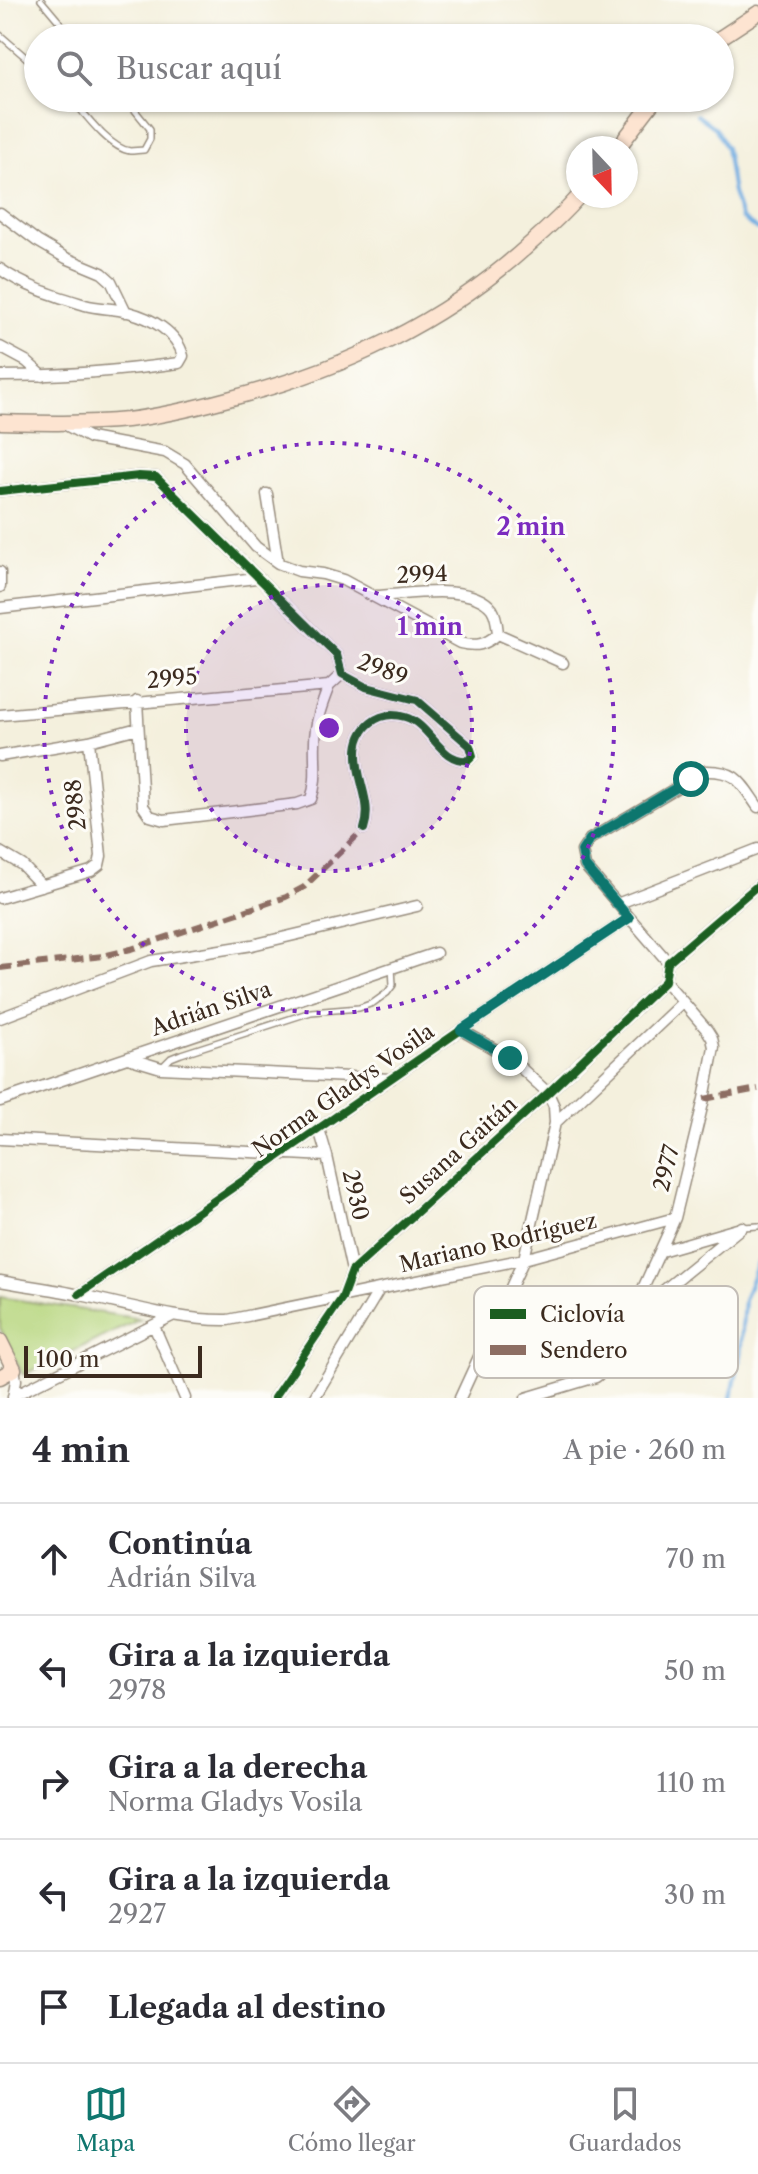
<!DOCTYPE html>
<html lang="es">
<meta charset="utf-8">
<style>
body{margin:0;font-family:"Libre Caslon Text",serif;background:#f2f2f3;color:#2b2b33}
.compass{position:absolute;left:566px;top:136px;width:72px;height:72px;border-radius:50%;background:#fff;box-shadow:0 2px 6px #0004;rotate:158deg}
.scale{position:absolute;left:24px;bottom:20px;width:178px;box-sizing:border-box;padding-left:8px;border:4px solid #3b2a1e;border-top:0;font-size:22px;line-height:28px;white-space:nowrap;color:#3b2a1e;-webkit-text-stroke:6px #fdfcf7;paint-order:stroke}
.stop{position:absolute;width:24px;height:24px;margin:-18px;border:6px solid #0f766e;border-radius:50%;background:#fff}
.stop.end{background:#0f766e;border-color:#fff;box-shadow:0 2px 8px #0008}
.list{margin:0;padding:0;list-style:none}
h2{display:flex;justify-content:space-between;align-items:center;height:104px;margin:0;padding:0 32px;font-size:34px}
h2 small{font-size:26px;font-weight:400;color:#7c7c81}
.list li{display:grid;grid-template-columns:52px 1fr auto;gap:24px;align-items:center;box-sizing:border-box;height:112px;padding:0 32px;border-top:2px solid #e1e1e2}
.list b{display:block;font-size:30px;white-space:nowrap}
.list p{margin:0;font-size:26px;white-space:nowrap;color:#7c7c81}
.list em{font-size:26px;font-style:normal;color:#7c7c81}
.icon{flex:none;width:44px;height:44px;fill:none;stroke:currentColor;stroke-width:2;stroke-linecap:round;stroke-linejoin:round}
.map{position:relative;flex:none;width:758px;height:1398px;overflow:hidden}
.search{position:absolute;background:#fff;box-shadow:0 2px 6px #0004;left:24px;right:24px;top:24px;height:88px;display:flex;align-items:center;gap:20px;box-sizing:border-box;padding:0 28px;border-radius:44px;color:#7c7c81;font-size:30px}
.sheet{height:664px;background:#fff}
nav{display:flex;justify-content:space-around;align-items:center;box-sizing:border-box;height:112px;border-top:2px solid #e1e1e2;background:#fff;font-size:22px;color:#7c7c81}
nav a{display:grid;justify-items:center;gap:4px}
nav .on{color:#0f766e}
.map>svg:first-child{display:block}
.green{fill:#b5d57c;stroke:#78804d;stroke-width:2}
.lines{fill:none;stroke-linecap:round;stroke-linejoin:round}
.stream{stroke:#70ace1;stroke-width:4}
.lane-casing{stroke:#988d7e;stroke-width:8}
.street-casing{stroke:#988d7e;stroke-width:13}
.secondary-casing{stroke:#988d7e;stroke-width:17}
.lane{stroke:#fff;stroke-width:5}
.street{stroke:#fff;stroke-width:10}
.secondary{stroke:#fde4d1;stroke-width:14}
.quiet{stroke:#8d6e63;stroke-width:6;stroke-dasharray:12 6;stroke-linecap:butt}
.cycleway-casing{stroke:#fdfcf7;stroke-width:13}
.cycleway{stroke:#1b5e20;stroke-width:8}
.route{stroke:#0f766e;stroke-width:10}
.ring{fill:none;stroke:#7b2cbf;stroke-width:4;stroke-dasharray:4 8}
.labels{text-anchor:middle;stroke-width:6;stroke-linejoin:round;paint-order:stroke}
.street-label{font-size:22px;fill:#3b2a1e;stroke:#fdfcf7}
.key{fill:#fdfcf7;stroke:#c3bdb6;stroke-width:2}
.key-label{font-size:22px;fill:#3b2a1e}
.centre{fill:#7b2cbf;stroke:#fdfcf7;stroke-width:4}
.ring-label{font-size:24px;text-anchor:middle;font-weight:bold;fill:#7b2cbf;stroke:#fdfcf7;stroke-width:6;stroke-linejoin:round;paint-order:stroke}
</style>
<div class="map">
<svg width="758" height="1398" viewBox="0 0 758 1398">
<rect width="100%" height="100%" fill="#fdfcf7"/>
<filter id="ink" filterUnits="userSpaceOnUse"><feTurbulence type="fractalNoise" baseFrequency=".0125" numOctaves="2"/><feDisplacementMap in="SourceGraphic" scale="16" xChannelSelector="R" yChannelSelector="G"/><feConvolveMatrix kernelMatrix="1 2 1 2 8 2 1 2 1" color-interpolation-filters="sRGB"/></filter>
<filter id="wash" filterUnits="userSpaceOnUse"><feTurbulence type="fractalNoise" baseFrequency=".006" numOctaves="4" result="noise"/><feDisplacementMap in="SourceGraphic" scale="32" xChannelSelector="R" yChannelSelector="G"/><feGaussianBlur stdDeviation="1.8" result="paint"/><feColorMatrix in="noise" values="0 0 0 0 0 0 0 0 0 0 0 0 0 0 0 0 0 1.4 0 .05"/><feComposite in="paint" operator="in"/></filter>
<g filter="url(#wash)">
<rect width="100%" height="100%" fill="#f4f0dd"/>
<path class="green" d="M 0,1297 L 141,1319 L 23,1375 L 0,1328 Z"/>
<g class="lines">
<path class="stream" d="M 697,115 L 716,129 L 726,148 L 733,193 L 741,218 L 758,230
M 731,1398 L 740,1359 L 744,1300 L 758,1263"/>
</g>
</g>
<g filter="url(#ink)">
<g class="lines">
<g class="lane-casing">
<path id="lane" d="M 41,0 L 73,38
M 0,35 L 38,68
M 71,98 C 84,113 109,148 130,151 C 135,151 139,150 144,150 L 150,139 L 150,129 L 125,98
M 162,1067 L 171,1058 L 181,1054 L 311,1012 L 359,1008 L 373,1003 L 387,993 L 393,985 L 392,967
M 743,1227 L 758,1226"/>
</g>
<g class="street-casing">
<path id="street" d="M 0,213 L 37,241 L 66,258 L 102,273 L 111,281 L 126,312
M 0,269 C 25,287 56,296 85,305 C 99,309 114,308 128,312 C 151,318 177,332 183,356 L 179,363 C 120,371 60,376 0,376
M 0,347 L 26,361 L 43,376
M 66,425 L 90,438 L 165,452 L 185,464 L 256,547 L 278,563 L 299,571 L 323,574 L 343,580 L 460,643 C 477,647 485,645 498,634 C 497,625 497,617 492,609 C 472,582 406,595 376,596
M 0,491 L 139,476 L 156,477 L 337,655 L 342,674 L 366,687 L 417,700 L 470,746 L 473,756 L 469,760 C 439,763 432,725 405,717 C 378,709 356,728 357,756 C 357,782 373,803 364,829
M 267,494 L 278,563
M 0,572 L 0,587
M 0,608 L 256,578
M 498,634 L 563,663
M 137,701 L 143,806 L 150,816 L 164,820 L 297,804 L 311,799 C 318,780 314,762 315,742 C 315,722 322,704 329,686
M 0,715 L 329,686 L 342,674
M 0,756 L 89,741 L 138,728
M 0,852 L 22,865 L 42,886
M 0,898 L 91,871 L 99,865 L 101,856 L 89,741
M 617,904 L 758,849
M 668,962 L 585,866 L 582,851 L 590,839 L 705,771 C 737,770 741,783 758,807
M 0,1018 L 151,961 L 252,945 L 417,906
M 128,1058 L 161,1068 L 391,1079
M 0,1101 L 436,953
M 555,1123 L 683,1002
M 319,1129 L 327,1156 L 352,1271
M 0,1139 L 327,1156
M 661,1251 L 737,1229
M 0,1281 C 27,1286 54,1289 80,1295 C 130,1305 178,1321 228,1320 L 524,1259 L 675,1218
M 79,1294 L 461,1030 L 629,918
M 632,1316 L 742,1227
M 154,1326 L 185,1398
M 13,1396 L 172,1316
M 13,1398 L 16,1380 L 14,1369
M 274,1398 L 342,1298 L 352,1271 L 548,1093 L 665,981 L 668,962 L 758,885
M 314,1398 L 379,1290
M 460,1398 L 524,1259 L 555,1123 L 554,1106 L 548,1093 L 510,1058 L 461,1030
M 526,1398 L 596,1377 L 607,1368 L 675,1218 L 704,1099 L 714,1047 L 712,1038 L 707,1030 L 665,981"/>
</g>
<g class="secondary-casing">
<path id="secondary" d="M 720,38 L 758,13
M 618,148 L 656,98
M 0,422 C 42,423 85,424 127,420 C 161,416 195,408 228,399 C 343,370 443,323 531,243 C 548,228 564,213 579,196
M 0,1341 L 14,1369 L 0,1377"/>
</g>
<use href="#lane" class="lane"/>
<use href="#street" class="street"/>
<use href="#secondary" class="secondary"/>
<path class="quiet" d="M 0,968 L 103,956 L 131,949 L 286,897 L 304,887 L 364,829
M 704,1099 L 758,1089"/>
<g class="cycleway-casing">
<path id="cycleway" d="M 0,491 L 139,476 L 156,477 L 337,655 L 342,674 L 366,687 L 417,700 L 470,746 L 473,756 L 469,760 C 439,763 432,725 405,717 C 378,709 356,728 357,756 C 357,782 373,803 364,829
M 79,1294 L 461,1030 L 629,918
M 274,1398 L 342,1298 L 352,1271 L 548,1093 L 665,981 L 668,962 L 758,885"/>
</g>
<use href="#cycleway" class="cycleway"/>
</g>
</g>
<g class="lines" filter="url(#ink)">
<path class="route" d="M 510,1058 L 461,1030 L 629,918 L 585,866 L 582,851 L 590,839 L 691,779"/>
</g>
<circle cx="329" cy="728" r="143" fill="#7b2cbf" fill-opacity=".12"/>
<g class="ring">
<circle cx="329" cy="728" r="143"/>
<circle cx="329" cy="728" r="285"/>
</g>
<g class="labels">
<g class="street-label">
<text transform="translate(422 574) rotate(-2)" y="8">2994</text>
<text transform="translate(383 669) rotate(20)" y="8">2989</text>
<text transform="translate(172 678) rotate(-5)" y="8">2995</text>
<text transform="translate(75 805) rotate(-96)" y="8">2988</text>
<text transform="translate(211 1008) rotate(-19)" y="8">Adrián Silva</text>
<text transform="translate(343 1090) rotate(-35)" y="8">Norma Gladys Vosila</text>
<text transform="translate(458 1150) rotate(-42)" y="8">Susana Gaitán</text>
<text transform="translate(666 1168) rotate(-76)" y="8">2977</text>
<text transform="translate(356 1195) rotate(77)" y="8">2930</text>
<text transform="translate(498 1242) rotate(-13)" y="8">Mariano Rodríguez</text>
</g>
</g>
<rect x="474" y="1286" width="264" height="92" rx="12" class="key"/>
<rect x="490" y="1309" width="36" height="10" fill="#1b5e20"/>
<rect x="490" y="1345" width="36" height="10" fill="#8d6e63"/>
<g class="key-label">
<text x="540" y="1322">Ciclovía</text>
<text x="540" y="1358">Sendero</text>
</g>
<circle cx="329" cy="728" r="12" class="centre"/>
<g class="ring-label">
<text x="531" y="535">2 min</text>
<text x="430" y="635">1 min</text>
</g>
</svg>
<svg class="compass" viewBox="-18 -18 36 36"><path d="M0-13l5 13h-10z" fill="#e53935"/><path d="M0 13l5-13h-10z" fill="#7c7c81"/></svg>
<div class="scale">100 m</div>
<div class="stop" style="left:691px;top:779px"></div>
<div class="stop end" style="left:510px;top:1058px"></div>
<div class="search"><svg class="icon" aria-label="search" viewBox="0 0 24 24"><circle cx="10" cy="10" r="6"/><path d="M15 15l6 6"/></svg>Buscar aquí</div>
</div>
<section class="sheet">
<h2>4 min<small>A pie · 260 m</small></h2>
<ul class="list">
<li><svg class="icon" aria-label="ahead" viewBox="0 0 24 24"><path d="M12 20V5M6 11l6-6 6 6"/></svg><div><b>Continúa</b><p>Adrián Silva</p></div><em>70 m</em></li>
<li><svg class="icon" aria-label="left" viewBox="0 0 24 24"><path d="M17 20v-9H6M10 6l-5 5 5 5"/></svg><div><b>Gira a la izquierda</b><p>2978</p></div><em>50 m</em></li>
<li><svg class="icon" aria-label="right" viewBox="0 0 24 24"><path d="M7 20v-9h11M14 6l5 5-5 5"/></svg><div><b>Gira a la derecha</b><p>Norma Gladys Vosila</p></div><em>110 m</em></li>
<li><svg class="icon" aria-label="left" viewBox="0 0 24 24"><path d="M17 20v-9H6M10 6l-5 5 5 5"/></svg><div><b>Gira a la izquierda</b><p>2927</p></div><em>30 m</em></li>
<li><svg class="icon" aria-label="arrive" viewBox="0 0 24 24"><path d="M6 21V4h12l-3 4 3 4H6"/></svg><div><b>Llegada al destino</b></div></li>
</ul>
</section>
<nav>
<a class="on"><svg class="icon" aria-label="map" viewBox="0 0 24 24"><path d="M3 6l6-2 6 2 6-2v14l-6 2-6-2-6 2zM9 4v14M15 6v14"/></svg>Mapa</a>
<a><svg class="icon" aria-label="directions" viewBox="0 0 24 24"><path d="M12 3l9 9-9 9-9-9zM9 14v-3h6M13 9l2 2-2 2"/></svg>Cómo llegar</a>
<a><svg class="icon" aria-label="saved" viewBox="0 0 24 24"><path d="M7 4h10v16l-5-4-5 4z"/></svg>Guardados</a>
</nav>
